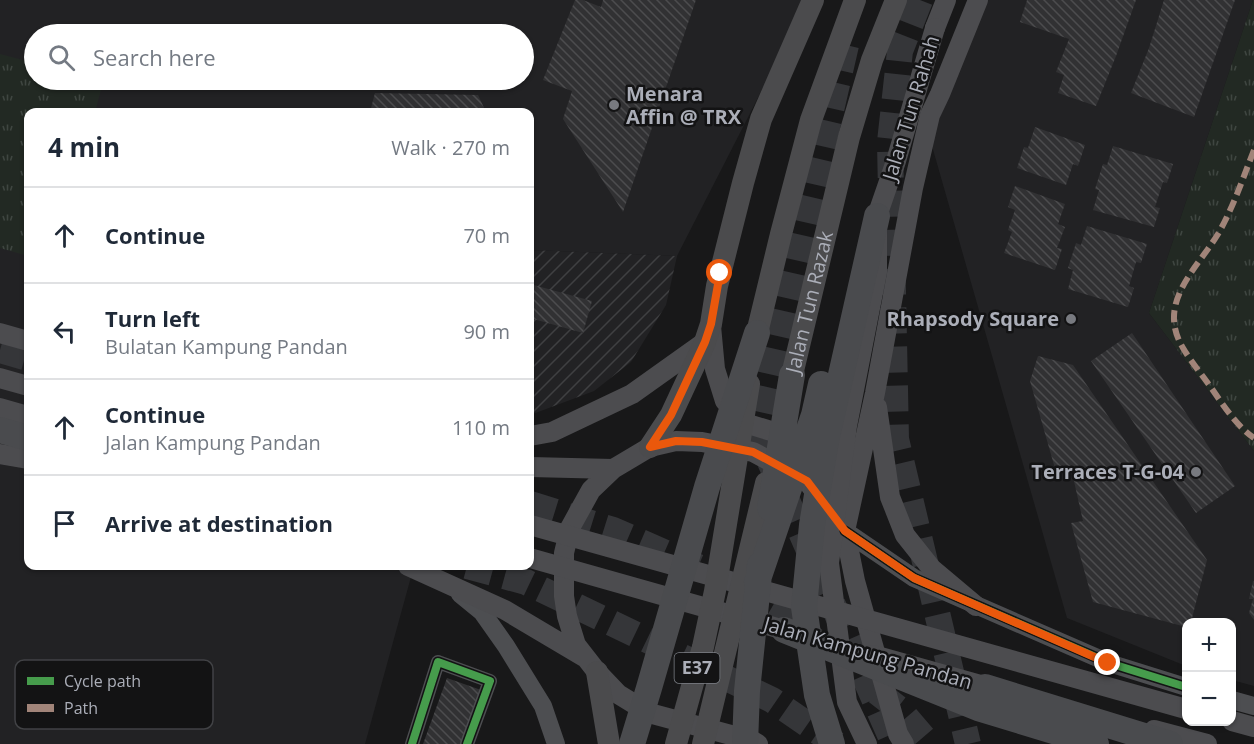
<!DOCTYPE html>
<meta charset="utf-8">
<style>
body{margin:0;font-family:"Open Sans",sans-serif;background:#f2f2f3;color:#1f2937}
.controls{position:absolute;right:18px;bottom:18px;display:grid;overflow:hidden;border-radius:12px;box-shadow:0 2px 4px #0004}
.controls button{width:54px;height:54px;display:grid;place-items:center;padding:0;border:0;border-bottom:2px solid #e0e1e3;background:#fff;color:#1f2937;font:30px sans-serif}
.stop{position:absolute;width:18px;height:18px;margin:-14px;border:4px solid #ea580c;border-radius:50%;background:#fff}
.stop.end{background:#ea580c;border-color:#fff;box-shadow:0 2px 6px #0008}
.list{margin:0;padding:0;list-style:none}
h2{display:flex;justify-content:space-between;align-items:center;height:78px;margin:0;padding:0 24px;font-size:26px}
h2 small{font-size:20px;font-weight:400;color:#747a83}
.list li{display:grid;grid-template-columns:39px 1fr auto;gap:18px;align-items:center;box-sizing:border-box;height:96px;padding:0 24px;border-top:2px solid #e0e1e3}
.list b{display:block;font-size:22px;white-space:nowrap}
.list p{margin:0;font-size:20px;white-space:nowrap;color:#747a83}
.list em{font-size:20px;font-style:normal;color:#747a83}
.icon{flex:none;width:33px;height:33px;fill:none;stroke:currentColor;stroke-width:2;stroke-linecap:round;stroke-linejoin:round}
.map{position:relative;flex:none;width:1254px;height:744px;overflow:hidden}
.search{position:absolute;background:#fff;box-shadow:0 2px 4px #0004;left:24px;top:24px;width:510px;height:66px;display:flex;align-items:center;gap:15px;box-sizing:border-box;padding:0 21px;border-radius:33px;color:#747a83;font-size:22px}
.panel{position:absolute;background:#fff;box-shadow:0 2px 4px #0004;left:24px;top:108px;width:510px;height:462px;border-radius:12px}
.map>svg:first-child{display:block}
.built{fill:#222224;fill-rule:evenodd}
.industrial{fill:url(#industrial-furrows)}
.grass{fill:url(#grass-tufts)}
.building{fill:url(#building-back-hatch)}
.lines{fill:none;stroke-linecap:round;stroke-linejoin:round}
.motorway-tunnel{stroke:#353639;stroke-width:26;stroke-dasharray:26 13;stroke-linecap:butt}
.minor{stroke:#4d4e51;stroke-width:14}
.tertiary{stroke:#4d4e51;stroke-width:18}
.secondary{stroke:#4c4c4f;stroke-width:20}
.primary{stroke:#4b4b4d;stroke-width:22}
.motorway{stroke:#4a4b4e;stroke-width:26}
.secondary-bridge{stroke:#4c4c4f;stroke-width:20}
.primary-bridge{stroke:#4b4b4d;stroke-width:22}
.motorway-bridge{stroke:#4a4b4e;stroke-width:26}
.quiet{stroke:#a18479;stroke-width:6;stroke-dasharray:12 6;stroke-linecap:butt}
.cycleway-casing{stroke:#131314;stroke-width:11}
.cycleway{stroke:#469c4c;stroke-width:8}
.route{stroke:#ea580c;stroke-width:8}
.poi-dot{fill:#787a80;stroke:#131314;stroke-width:2}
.labels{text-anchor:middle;stroke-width:5;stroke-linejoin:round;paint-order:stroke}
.shield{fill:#131314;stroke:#7d8087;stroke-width:1.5}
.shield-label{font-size:18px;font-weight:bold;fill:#abaeb8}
.poi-label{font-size:20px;font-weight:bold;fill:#abaeb8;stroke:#131314;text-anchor:end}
.street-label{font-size:20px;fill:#abaeb8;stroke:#131314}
.key{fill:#131314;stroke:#414245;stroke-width:1.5}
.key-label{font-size:16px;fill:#abaeb8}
</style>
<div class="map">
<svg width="1254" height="744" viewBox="0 0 1254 744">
<defs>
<pattern id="industrial-furrows" width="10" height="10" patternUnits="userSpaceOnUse" patternTransform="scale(1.5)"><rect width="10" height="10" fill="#222224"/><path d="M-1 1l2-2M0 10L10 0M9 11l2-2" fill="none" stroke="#3f4042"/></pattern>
<pattern id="grass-tufts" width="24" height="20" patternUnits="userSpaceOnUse" patternTransform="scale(1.5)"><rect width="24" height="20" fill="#222923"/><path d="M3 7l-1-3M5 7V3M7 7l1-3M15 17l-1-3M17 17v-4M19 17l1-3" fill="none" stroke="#3f4641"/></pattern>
<pattern id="building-back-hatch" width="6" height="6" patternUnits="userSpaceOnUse" patternTransform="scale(1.5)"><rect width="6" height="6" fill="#313133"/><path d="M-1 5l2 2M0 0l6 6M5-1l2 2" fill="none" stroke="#4c4c4e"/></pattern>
</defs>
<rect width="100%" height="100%" fill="#181819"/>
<path class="built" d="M 0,0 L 808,0 L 677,256 L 530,250 L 530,112 L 28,112 L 28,566 L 414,566 L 365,744 L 0,744 ZM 34,34 L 524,34 L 524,80 L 34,80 Z
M 978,0 L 1253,0 L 1149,313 L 1254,451 L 1254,686 L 1232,680 L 1232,622 L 1186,622 L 1186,666 L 1067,618 L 926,125 Z"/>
<path class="industrial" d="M 530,250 L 677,256 L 666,305 L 631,362 L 594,391 L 530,415 Z"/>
<path class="grass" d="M 1253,0 L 1254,0 L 1254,451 L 1149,313 Z
M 0,54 L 34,63 L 34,80 L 95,80 L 103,82 L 95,112 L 28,112 L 28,256 L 0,248 Z"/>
<path class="building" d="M 575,0 L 583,0 L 601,7 L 603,0 L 696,0 L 623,212 L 563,119 L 572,91 L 543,80 Z
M 1027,0 L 1136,0 L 1116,56 L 1096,106 L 1058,93 L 1064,75 L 1056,72 L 1069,39 L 1020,22 Z
M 1164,0 L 1235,0 L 1194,117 L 1131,93 L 1149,48 Z
M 375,93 L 478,95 L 486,112 L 370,112 Z
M 1035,127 L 1085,145 L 1078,166 L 1073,164 L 1066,185 L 1017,168 L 1024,147 L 1028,148 Z
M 1113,146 L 1173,164 L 1167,183 L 1163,182 L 1155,207 L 1160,208 L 1154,227 L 1093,210 L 1099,190 L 1095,189 L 1103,164 L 1107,165 Z
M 1015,186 L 1065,204 L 1058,224 L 1065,227 L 1057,248 L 1062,249 L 1055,270 L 1004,253 L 1012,232 L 1008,230 L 1015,210 L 1008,207 Z
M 1087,226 L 1147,244 L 1141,263 L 1136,262 L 1129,286 L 1134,288 L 1128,307 L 1068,289 L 1073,270 L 1068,268 L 1076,243 L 1081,245 Z
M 530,284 L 592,301 L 583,333 L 530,318 Z
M 1132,333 L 1235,486 L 1196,513 L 1091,361 Z
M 1038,356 L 1073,365 L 1207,560 L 1191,622 L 1186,622 L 1186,627 L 1093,602 L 1071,523 L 1083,521 L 1071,468 L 1056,472 L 1030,381 Z
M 1253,581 L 1254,581 L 1254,620 L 1249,613 L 1253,599 L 1249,599 Z
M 447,678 L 481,690 L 461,744 L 423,744 Z"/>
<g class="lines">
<path class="motorway-tunnel" d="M 920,0 L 900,51 L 890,142 L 896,439 L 968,744
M 846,45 L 757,432 L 894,744
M 0,350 L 28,358
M 530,504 L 613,530 L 698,567
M 467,566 L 526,582 L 772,700 L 836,744
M 738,588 L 782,613 L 814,640
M 877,692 L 899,709 L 929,744"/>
<path class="minor" d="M 412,744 L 438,662 L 490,681 L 467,744"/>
<path class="tertiary" d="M 845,531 L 914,578 L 1109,663 L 1186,687
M 460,594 L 482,612 L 506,646 L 543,706 L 556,744
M 1232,700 L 1254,706"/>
<path class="secondary" d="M 935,28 L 946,0
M 711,326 L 715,369 L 725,401 L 748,424 L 794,438
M 0,333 L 28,341
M 0,378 L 28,386
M 877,407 L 890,497 L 905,535 L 932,569 L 976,606
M 0,408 L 28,416
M 530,436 L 552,432 L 632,394 L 705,342
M 0,454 L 28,459
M 530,467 L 613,469
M 845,531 L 875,393 L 913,188 L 930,115 L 940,94 L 978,0
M 408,566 L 505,610 L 584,657
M 1232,721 L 1254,727
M 758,744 L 753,741 L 649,713 L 618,694 L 597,672 L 576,645 L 567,616 L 564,596 L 564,553 L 570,528 L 591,490 L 613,469 L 650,447 L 676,441 L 702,442 L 753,452 L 807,481 L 845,531 L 855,581 L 898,734 L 904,744"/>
<g class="primary">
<path d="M 757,333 L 781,234 L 811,120 L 855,0"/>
<path id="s1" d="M 792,375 L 849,137 L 872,60 L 896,0"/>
<path d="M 650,447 L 671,415 L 705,342 L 711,324 L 717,286 L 743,183 L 761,119 L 813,0"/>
<path d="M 597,672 L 609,744"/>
</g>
<path class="motorway" d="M 0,430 L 28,438"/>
<path class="secondary-bridge" d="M 530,525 L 1186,709
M 530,558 L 795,633
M 873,655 L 998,690
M 1154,730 L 1207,744
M 867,744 L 847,702 L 829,563 L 847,426 L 877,272 L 877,216 L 896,161 L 935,28"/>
<path class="primary-bridge" d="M 676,744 L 703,647 L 715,591 L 749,384
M 703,744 L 766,483"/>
<path class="motorway-bridge" d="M 770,508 L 792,375
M 757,582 L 814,415 L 821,384
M 784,630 L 978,708 L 1096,744
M 985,687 L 1170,744
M 632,744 L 649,688 L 707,487 L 757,333
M 745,744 L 747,691 L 760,565
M 832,744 L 817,695 L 804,607 L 812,525 L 826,441 L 877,216"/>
<path class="quiet" d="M 1254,150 C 1243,178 1233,208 1218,234 C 1196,270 1156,303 1183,348 C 1190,360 1199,371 1207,382 C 1221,401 1234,424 1254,438"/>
<g class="cycleway-casing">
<path id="cycleway" d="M 845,531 L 914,578 L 1109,663 L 1186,687
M 412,744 L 438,662 L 490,681 L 467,744"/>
</g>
<use href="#cycleway" class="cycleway"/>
</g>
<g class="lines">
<path class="route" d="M 720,273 L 711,324 L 705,342 L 671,415 L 650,447 L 676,441 L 702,442 L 753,452 L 807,481 L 845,531 L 914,578 L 1108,663"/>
</g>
<g class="poi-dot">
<circle cx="614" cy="105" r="6"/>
<circle cx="1071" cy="319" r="6"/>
<circle cx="1196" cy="472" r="6"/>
</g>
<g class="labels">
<rect class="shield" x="674.5" y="653" width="45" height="30" rx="4.5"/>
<g class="shield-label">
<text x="697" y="674">E37</text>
</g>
<g class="poi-label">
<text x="626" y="101" text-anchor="start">Menara<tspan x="626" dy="23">Affin @ TRX</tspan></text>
<text x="1059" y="326">Rhapsody Square</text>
<text x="1184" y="479">Terraces T-G-04</text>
</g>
<g class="street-label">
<text transform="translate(911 108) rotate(-73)" y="7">Jalan Tun Rahah</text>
<text dy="7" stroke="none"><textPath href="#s1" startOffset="75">Jalan Tun Razak</textPath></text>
<text transform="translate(868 653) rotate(16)" y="7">Jalan Kampung Pandan</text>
</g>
</g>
<rect x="15" y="660" width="198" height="69" rx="9" class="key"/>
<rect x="27" y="677" width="27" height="8" fill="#469c4c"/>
<rect x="27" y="704" width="27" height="8" fill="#a18479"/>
<g class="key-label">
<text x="64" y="687">Cycle path</text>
<text x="64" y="714">Path</text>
</g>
</svg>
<div class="controls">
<button>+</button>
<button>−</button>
</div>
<div class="stop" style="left:720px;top:273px"></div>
<div class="stop end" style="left:1108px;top:663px"></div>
<div class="search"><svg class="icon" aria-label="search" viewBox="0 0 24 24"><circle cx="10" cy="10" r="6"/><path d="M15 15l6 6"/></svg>Search here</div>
<section class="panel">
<h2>4 min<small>Walk · 270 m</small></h2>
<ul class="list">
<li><svg class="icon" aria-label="ahead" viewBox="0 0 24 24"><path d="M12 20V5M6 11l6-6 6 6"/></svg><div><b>Continue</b></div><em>70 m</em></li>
<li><svg class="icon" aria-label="left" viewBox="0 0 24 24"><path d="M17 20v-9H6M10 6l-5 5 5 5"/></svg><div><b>Turn left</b><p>Bulatan Kampung Pandan</p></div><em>90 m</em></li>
<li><svg class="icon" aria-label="ahead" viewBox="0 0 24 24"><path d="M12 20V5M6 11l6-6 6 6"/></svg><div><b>Continue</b><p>Jalan Kampung Pandan</p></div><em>110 m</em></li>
<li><svg class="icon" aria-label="arrive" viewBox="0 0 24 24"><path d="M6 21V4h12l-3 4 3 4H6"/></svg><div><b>Arrive at destination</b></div></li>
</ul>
</section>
</div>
